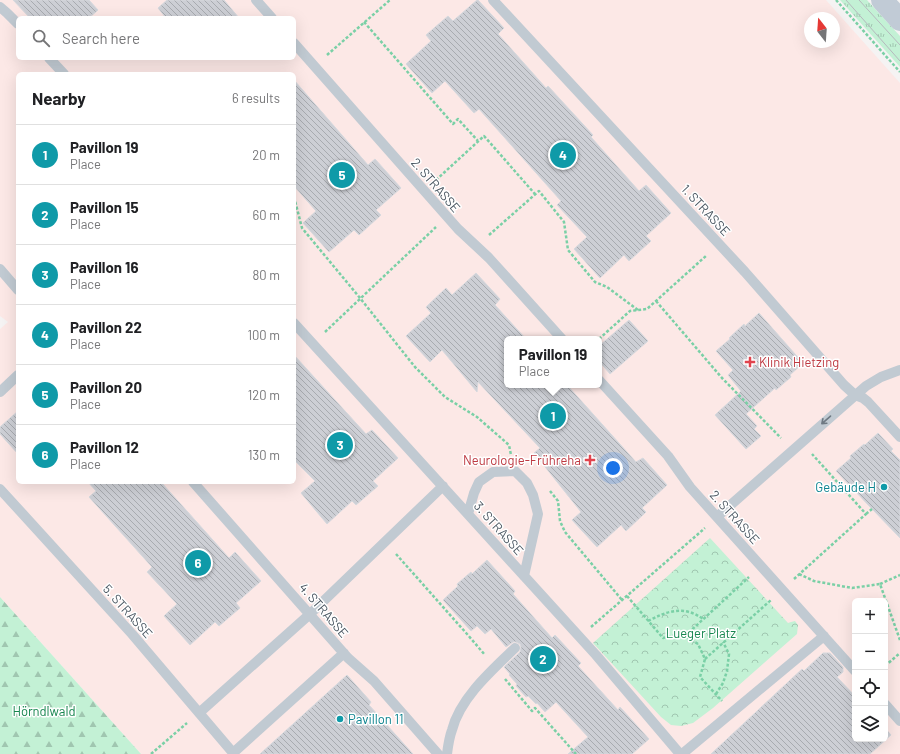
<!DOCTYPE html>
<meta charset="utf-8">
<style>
body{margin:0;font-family:Barlow,sans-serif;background:#f6f6f6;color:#202124}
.controls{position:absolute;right:12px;bottom:12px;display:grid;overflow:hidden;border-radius:6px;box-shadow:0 4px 16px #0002}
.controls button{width:36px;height:36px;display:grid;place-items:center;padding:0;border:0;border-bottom:1px solid #e0e0e0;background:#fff;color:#202124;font:20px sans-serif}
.compass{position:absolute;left:804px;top:12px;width:36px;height:36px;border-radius:50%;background:#fff;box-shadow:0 4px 16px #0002;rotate:343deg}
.you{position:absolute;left:613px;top:468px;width:14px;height:14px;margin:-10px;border:3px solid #fff;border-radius:50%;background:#1a73e8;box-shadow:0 0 0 6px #1a73e833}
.badge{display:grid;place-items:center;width:26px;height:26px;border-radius:50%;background:#db2777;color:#fff;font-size:13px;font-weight:700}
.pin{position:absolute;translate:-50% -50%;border:2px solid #fff;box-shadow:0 1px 4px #0006}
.popup{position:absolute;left:504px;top:336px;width:98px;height:52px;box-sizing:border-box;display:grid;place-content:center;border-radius:6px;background:#fff;filter:drop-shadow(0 1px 3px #0005);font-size:13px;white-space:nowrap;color:#757577}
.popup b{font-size:15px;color:#202124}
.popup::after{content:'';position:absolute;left:50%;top:100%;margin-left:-8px;border:8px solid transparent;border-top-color:#fff}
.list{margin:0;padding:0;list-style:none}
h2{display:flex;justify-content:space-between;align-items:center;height:52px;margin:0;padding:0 16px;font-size:17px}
h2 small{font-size:13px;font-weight:400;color:#757577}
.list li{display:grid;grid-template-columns:26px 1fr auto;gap:12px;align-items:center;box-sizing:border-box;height:60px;padding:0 16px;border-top:1px solid #e0e0e0}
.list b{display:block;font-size:15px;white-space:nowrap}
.list p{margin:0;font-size:13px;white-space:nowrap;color:#757577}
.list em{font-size:13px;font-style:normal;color:#757577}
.icon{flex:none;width:22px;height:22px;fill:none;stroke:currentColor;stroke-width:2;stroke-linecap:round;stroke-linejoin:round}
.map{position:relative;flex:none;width:900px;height:754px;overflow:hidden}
.search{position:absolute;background:#fff;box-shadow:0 4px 16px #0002;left:16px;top:16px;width:280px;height:44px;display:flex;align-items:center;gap:10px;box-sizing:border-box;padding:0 14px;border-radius:6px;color:#757577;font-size:15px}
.panel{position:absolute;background:#fff;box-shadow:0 4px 16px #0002;left:16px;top:72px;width:280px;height:412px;border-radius:6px}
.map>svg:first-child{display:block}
.medical{fill:#fce8e6;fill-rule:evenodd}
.grass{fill:url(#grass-tufts)}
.forest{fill:url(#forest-firs)}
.park{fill:url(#park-crowns)}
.building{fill:url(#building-back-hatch);stroke:#d7d9de}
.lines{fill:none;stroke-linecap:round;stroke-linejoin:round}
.path{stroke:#7ad0a6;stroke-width:2.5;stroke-dasharray:3 2;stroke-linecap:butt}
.lane{stroke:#c1cad2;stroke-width:10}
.secondary{stroke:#c1cbd6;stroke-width:22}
.tram{stroke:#b5b8bd;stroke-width:1}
.oneway{stroke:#6e7983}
.health-dot{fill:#e0444e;stroke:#fff;stroke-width:1.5}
.culture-dot{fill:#0f9aa8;stroke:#fff;stroke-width:1.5}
.labels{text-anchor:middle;stroke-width:3;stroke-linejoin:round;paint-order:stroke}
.street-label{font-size:13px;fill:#4a5661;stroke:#fff}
.health-label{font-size:13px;fill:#be3a42;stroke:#fff;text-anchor:start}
.culture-label{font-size:13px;fill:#0d838f;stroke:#fff;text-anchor:end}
.park-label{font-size:13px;fill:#17864f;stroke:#fff}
</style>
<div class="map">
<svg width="900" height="754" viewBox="0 0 900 754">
<defs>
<pattern id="grass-tufts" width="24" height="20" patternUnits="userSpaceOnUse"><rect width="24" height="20" fill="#c3f1d5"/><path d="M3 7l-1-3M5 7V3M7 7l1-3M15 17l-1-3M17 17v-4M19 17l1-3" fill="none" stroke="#a0c6b0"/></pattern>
<pattern id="forest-firs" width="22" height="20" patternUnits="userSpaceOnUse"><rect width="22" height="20" fill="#c3f1d5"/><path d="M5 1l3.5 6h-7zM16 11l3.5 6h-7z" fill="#a0c6b0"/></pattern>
<pattern id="park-crowns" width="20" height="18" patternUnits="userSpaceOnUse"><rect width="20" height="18" fill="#c3f1d5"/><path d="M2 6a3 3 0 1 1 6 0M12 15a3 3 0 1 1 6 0" fill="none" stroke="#a0c6b0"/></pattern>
<pattern id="building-back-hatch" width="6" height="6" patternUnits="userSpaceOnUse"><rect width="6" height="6" fill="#cdcfd5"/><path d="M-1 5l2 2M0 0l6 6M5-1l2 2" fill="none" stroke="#a8abb0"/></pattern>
</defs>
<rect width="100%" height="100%" fill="#f5f3f3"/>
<path class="medical" d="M 0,0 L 826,0 L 900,83 L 900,754 L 141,754 L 0,597 L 0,329 L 8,322 L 0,316 ZM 18,18 L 294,18 L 294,58 L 18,58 ZM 810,18 L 834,18 L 834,42 L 810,42 ZM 18,74 L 294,74 L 294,482 L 18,482 ZM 507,339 L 599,339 L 599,385 L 507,385 ZM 855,601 L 885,601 L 885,739 L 855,739 Z"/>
<path class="grass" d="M 840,0 L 867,0 L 900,36 L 900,67 Z"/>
<path class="forest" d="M 0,597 L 141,754 L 0,754 Z"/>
<path class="park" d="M 710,538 L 788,623 L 791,622 L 795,621 L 798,625 L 797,634 L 713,708 L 693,723 L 681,726 L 671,725 L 661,717 L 593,643 Z"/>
<path class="building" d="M 13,0 L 89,0 L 98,10 L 89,18 L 30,18 Z
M 167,0 L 224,0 L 239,18 L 166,18 L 158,8 Z
M 477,0 L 478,0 L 504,28 L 498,34 L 546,88 L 548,86 L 593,135 L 591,137 L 639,191 L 646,185 L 671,213 L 646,236 L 651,241 L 629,261 L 624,255 L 600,278 L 574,249 L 587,237 L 557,205 L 561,201 L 479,109 L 474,113 L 445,81 L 432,93 L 406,64 L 431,41 L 426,35 L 448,16 L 453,21 Z
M 294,80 L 368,165 L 375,159 L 401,188 L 376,210 L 381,215 L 359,235 L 354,230 L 329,252 L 303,223 L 316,211 L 294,186 Z
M 476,273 L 500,299 L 495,305 L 526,339 L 507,339 L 507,385 L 567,385 L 636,462 L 643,458 L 667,485 L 642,508 L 646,512 L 626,531 L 621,525 L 597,547 L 572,520 L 581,512 L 534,453 L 540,448 L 478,382 L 477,392 L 442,350 L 430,362 L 406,336 L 431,313 L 426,307 L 446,288 L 452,295 Z
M 759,313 L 803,363 L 790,375 L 791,377 L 776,390 L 775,388 L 746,414 L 757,426 L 754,429 L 761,436 L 746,449 L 715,415 L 741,391 L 728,375 L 733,370 L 716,351 L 730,339 L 729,338 L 744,324 L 745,326 Z
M 629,320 L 648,341 L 610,374 L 599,361 L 599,346 Z
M 294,355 L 366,434 L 372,430 L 398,458 L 373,481 L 378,486 L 356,505 L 352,501 L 327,524 L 301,493 L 315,481 L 294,460 Z
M 18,411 L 18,454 L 0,434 L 0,427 Z
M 878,433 L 893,449 L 891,451 L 900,460 L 900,538 L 872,509 L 836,471 L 851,458 L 850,456 L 864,444 L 865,445 Z
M 88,482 L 161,482 L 229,558 L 235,552 L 261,581 L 236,603 L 240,608 L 219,626 L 215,622 L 190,645 L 164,616 L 177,604 L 147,572 L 152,567 L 89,497 L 96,491 Z
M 487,560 L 515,591 L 513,594 L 552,638 L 555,635 L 581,663 L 578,666 L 618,710 L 620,707 L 649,739 L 632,754 L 568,754 L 588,737 L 556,702 L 545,712 L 537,703 L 536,704 L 528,696 L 526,697 L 516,686 L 517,684 L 509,675 L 510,674 L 504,667 L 520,652 L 521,647 L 520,644 L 516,642 L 513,642 L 506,647 L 491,629 L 485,634 L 477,626 L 471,631 L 443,600 L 458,586 L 457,584 L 471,572 L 472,574 Z
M 823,653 L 830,653 L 843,667 L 843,672 L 837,677 L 855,696 L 855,739 L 885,739 L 885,728 L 891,735 L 870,754 L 711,754 L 802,669 L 804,671 Z
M 347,675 L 371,702 L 369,705 L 413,754 L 260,754 Z"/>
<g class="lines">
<path class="path" d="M 836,0 L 900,72
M 364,22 L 453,124 L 458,119 L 478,141
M 327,55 L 390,0
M 436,180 L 484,136 L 535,194
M 294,197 L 302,228 L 360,298 L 415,367 L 445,397 L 477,417 L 509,445 L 511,455
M 489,235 L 539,191 L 564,222 L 568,250 L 595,282 L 607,287 L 638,310
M 656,301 L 722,378 L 781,438
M 325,332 L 436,227
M 599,339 L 630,311 L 647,309 L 707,255
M 550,491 L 558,501 L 560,521 L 565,532 L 622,600
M 866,514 L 872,509
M 396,554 L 467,634 L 485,655
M 799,574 L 814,581 L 852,588 L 880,584 L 900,640
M 794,579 L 866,514 L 812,454
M 880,584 L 900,575
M 627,596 L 663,638 L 675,635 L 685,636 L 698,644 L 705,659 L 700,677 L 722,701
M 648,621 C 667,611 684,605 703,619
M 591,627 L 705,528
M 685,636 L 749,577
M 705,659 L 771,600
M 885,666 L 900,653
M 505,679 L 532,711 L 535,708 L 576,754
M 716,694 L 723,683 L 727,671 L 729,654 L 723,642
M 151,754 L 187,723"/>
<path class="lane" d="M 256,0 L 272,18
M 493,0 L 745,272 L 844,385 L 855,395 L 863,398 L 868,402 L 900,437
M 0,7 L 7,13 L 18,24
M 294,43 L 458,229 L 489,258 L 562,339
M 49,58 L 64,74
M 0,269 L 18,290
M 294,323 L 596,655 L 680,754
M 599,380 L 668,456 L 690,487 L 855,671
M 0,392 L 18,375
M 193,482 L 348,658 L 374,681 L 438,754
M 0,489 L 132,634 L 234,754
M 468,514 L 474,493 L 479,482 L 493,472 L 515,471 L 527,483 L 533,495 L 538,514 L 524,576
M 718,516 L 866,386 L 881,377 L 900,370
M 885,704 L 900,721
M 199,713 L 310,614 L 443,486
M 233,753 L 344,653
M 447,754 C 448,746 449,738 452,730 C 460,698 492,670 515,648
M 682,754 L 824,636"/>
<path class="secondary" d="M 882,0 L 900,20"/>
<path class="tram" d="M 846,0 L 900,61
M 859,0 L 900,45"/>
</g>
<defs><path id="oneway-shaft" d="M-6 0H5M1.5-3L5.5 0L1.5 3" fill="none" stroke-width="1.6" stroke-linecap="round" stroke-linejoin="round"/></defs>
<use class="oneway" href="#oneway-shaft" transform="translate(826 420) rotate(139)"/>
<g class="health-dot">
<path d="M748 356h4v4h4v4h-4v4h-4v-4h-4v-4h4z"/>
<path d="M588 454h4v4h4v4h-4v4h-4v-4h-4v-4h4z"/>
</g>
<g class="culture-dot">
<circle cx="884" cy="487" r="4"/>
<circle cx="340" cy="719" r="4"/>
</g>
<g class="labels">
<g class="street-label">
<text transform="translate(436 185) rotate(49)" y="5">2. STRASSE</text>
<text transform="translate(706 210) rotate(47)" y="5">1. STRASSE</text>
<text transform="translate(735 517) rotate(48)" y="5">2. STRASSE</text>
<text transform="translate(499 528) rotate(48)" y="5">3. STRASSE</text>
<text transform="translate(324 610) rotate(49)" y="5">4. STRASSE</text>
<text transform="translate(128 611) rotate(48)" y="5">5. STRASSE</text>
</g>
<g class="health-label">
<text x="759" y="367">Klinik Hietzing</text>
<text x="581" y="465" text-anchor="end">Neurologie-Frühreha</text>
</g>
<g class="culture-label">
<text x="876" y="492">Gebäude H</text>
<text x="348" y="724" text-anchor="start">Pavillon 11</text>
</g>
<g class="park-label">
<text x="701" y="638">Lueger Platz</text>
<text x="44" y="716">Hörndlwald</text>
</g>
</g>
</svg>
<div class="controls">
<button>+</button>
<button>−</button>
<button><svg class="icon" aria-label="locate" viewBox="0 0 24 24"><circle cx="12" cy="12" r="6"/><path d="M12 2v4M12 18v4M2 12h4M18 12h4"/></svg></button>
<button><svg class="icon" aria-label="layers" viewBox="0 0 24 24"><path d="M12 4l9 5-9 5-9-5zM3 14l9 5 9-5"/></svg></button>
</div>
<svg class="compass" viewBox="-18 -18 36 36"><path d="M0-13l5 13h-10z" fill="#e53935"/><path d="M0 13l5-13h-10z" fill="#757577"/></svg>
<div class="you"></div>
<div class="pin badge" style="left:553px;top:416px;background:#0f9aa8">1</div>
<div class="popup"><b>Pavillon 19</b>Place</div>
<div class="pin badge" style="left:543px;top:659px;background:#0f9aa8">2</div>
<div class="pin badge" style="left:340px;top:445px;background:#0f9aa8">3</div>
<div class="pin badge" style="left:563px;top:155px;background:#0f9aa8">4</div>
<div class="pin badge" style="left:342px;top:175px;background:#0f9aa8">5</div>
<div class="pin badge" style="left:198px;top:563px;background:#0f9aa8">6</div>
<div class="search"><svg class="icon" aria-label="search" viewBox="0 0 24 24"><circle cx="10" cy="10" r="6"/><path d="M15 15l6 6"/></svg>Search here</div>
<section class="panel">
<h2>Nearby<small>6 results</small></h2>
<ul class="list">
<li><span class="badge" style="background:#0f9aa8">1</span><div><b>Pavillon 19</b><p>Place</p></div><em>20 m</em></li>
<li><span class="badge" style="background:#0f9aa8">2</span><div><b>Pavillon 15</b><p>Place</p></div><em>60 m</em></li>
<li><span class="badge" style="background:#0f9aa8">3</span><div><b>Pavillon 16</b><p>Place</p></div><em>80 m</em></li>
<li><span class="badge" style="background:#0f9aa8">4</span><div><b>Pavillon 22</b><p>Place</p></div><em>100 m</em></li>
<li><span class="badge" style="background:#0f9aa8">5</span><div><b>Pavillon 20</b><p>Place</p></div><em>120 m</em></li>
<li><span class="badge" style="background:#0f9aa8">6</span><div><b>Pavillon 12</b><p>Place</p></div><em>130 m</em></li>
</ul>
</section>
</div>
